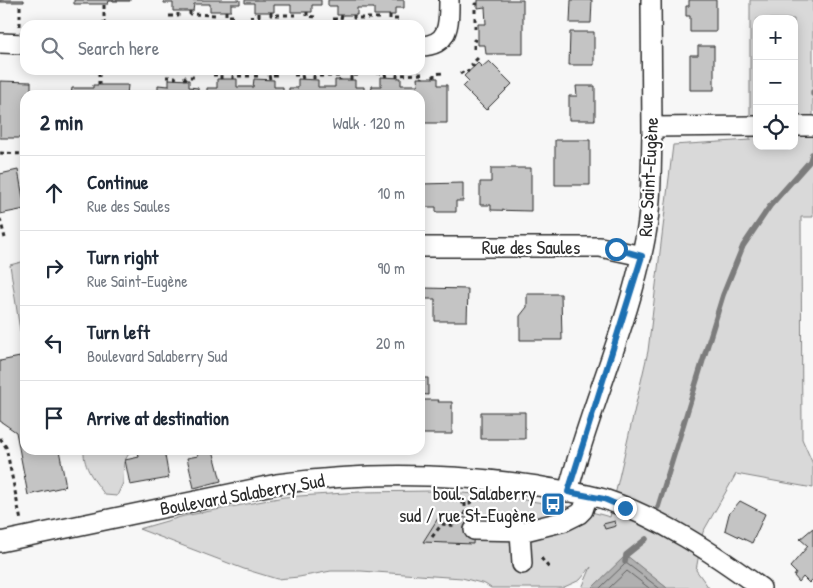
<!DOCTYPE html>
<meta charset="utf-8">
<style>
body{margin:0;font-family:"Patrick Hand",sans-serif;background:#f6f6f7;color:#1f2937}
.controls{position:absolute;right:15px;top:15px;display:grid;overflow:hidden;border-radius:10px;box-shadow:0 2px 12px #0003}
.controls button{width:45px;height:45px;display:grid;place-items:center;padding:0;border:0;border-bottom:1px solid #e0e1e3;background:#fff;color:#1f2937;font:25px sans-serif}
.stop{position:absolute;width:15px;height:15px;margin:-11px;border:4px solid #1f6fb2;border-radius:50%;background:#fff}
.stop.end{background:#1f6fb2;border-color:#fff;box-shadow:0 1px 5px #0008}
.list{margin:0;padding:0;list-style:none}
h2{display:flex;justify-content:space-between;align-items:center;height:65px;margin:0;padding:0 20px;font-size:21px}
h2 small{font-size:16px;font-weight:400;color:#747a83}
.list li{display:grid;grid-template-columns:32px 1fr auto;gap:15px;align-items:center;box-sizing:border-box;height:75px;padding:0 20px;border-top:1px solid #e0e1e3}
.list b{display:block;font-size:19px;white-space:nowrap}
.list p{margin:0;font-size:16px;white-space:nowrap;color:#747a83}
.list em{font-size:16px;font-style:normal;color:#747a83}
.icon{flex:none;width:28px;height:28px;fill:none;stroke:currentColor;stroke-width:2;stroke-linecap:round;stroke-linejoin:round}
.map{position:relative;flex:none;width:813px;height:588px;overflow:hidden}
.search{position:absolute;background:#fff;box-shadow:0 2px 12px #0003;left:20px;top:20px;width:405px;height:55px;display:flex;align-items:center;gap:12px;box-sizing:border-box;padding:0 18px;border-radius:15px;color:#747a83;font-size:19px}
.panel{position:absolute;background:#fff;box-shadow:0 2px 12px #0003;left:20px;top:90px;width:405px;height:365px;border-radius:15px}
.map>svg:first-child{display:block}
.green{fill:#d9d9d9;stroke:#828282;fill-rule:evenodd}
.water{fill:#b0b0b0;stroke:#7b7b7b}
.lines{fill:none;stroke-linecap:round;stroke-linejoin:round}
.shore{stroke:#606060;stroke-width:1}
.stream{stroke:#7b7b7b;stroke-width:5.5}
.building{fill:#c4c4c4;stroke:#2b2b2b}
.minor-casing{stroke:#2b2b2b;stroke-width:22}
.path{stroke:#2b2b2b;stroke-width:3;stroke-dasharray:4 4;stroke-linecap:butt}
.minor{stroke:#fff;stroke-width:19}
.route{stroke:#1f6fb2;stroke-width:6}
.labels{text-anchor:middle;stroke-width:4.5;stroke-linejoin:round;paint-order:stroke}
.street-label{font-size:19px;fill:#2b2b2b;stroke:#fff}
.poi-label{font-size:19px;fill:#2b2b2b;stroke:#fff;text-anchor:end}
</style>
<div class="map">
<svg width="813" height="588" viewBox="0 0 813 588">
<rect width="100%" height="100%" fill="#f7f7f7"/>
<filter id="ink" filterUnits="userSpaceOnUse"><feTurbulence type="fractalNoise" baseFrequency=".02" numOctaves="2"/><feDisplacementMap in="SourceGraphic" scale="10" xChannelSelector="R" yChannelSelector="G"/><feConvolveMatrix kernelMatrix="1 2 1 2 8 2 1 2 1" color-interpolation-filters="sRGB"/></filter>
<g filter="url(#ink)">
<path class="green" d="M 750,0 L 813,0 L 813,217 L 801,217 L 802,439 L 813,464 L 813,488 L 736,474 L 703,532 L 696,570 L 709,588 L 667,588 L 626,556 L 592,588 L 582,588 L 591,567 L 580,580 L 562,588 L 491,588 L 485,584 L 462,578 L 361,571 L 331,571 L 299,577 L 277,579 L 244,569 L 139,529 L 184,516 L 284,497 L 360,492 L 432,491 L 491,495 L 577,508 L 610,517 L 648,351 L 673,145 L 750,140 ZM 757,19 L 794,19 L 794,146 L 757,146 Z
M 25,261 L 25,336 L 21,337 L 10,265 Z
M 84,450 L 131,450 L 124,462 L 123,483 L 117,496 L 105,495 C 95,481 83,468 84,450 Z"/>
<path class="water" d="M 626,555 L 667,588 L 592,588 Z"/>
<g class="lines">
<path class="shore" d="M 600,588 L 626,563 L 659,588
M 609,588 L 627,571 L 649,588"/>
<path class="stream" d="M 813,94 L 813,92
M 658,507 L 723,295 L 743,246 L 770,206 L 810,161 L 812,154
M 625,562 L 626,555 L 646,539"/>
</g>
<path class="building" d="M 0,0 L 24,0 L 24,2 L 0,2 Z
M 74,0 L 130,0 L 130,1 L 109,1 L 108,4 L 74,4 Z
M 164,0 L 240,0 L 240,4 L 231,4 L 231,11 L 210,11 L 210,4 L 194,4 L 193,11 L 173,11 L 173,3 L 164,3 Z
M 245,0 L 321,0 L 321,5 L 312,5 L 312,12 L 291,12 L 291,5 L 274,5 L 274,12 L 254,12 L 254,3 L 245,3 Z
M 328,0 L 404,0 L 404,8 L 395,8 L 395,15 L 374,15 L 374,8 L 357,8 L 357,15 L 337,15 L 337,6 L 328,6 Z
M 478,0 L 523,0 L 523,54 L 486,54 L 485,45 L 478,45 L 478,24 L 486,24 L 485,7 L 478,8 Z
M 571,0 L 592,0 L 591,23 L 570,23 Z
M 689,0 L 716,0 L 716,32 L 690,32 L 690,16 L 686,16 L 686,6 L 689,6 Z
M 570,32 L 594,32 L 594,65 L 569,65 Z
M 698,46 L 714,46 L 714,90 L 690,90 L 690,55 L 698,55 Z
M 489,61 L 512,84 L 486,110 L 463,87 L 469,81 L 464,76 L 478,63 L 482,67 Z
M 381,77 L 401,78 L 401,85 L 418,85 L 417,78 L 438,78 L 438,85 L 447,85 L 447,123 L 420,123 L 420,95 L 371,95 L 372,86 L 381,86 Z
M 169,79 L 189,80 L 189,87 L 198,88 L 198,95 L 158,95 L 158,85 L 169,86 Z
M 217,79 L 237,79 L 237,87 L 253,87 L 254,79 L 274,80 L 274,87 L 283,87 L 283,95 L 207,95 L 207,88 L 217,88 Z
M 298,79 L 318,80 L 318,87 L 335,87 L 335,80 L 355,80 L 355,87 L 364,87 L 364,95 L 289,95 L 289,88 L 298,88 Z
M 0,81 L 31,82 L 31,95 L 25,95 L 25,138 L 0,138 Z
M 93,85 L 128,85 L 127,95 L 71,95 L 72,88 L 93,88 Z
M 576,86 L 595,86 L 595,120 L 569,120 L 569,96 L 577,96 Z
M 555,140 L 590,140 L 590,185 L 555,185 Z
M 491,168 L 531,168 L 531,211 L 491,210 L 491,205 L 480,205 L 480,182 L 491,182 Z
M 18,170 L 25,209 L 0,214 L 0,174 Z
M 463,183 L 463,201 L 456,201 L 456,212 L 436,212 L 436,207 L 420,207 L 420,184 Z
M 424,288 L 468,289 L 467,321 L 435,321 L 435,299 L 424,299 Z
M 527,294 L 561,294 L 562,340 L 520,340 L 520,316 L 527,307 Z
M 25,356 L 25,450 L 59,450 L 65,481 L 65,485 L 63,487 L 28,495 L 16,432 L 0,421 L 0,361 Z
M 420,378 L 428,378 L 428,395 L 420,394 Z
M 420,400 L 439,400 L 438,402 L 452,402 L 452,434 L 420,434 Z
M 481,412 L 525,412 L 525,439 L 481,439 Z
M 151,450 L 164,450 L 169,478 L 130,485 L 125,460 L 139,457 L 138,452 Z
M 197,450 L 213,450 L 221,481 L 194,488 L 187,458 L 198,456 Z
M 740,501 L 765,514 L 752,543 L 725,530 L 729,514 Z
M 440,515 L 458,516 L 474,520 L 473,544 L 423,542 Z
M 615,521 L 616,526 L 605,529 L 603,524 Z
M 813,528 L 813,579 L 809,583 L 803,577 L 799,582 L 794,576 L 796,573 L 790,567 L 808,546 L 800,539 Z"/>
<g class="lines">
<g class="minor-casing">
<path id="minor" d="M 0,43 L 25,44
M 420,46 C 450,46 449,23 449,0
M 794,126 L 813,126
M 652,127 L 757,126
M 420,247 L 600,247 L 642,256
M 568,492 C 590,405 630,322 646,234 C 652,201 651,166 652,132 C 652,88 651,44 651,0
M 474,530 L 525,531 L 565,521 L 579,514 L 583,510 L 588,495
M 520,531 L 522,564
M 0,542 L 277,484 C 363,472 451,473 537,486 C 559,490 582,493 604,499 C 661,518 713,553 761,588"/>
</g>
<path class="path" d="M 478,4 L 475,4 L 475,29 L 478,29
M 190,11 L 190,14 L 215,15 L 215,11
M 226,11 L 226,16 L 235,16
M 271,12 L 271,15 L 296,15 L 296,12
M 307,12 L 307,16 L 316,17
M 354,15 L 354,18 L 379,18 L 379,15
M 390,15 L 390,19 L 399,19
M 169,16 L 178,16 L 178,11
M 250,17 L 259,16 L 259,12
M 333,19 L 341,19 L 342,15
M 104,25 L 104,4
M 20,26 L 20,2
M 474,49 L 474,40 L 478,41
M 474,67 L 472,64 L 478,58
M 377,73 L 385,73 L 386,78
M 460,74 L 466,70 L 469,72
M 213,75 L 221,75 L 221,79
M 294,75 L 302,75 L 303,79
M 166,77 L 175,77 L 176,79
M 397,78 L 397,75 L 423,74 L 422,78
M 434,78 L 434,74 L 443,73
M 233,79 L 233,76 L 259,76 L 259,79
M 270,79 L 269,75 L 279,75
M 314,79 L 314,76 L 340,76 L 340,80
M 186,80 L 185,77 L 194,77
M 351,80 L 351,75 L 360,75
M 99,85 L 99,70
M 0,153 L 25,154
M 0,219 L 5,238
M 0,438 L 6,447 L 21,521
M 457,495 L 462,503 L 470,503 L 476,497
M 465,515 L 465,503
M 432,537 L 442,524 L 457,526
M 541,558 L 550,569"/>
<use href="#minor" class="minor"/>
</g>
</g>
<g class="lines" filter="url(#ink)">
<path class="route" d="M 616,249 L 642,256 L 568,492 L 604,499 L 625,508"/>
</g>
<defs>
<g id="bus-square" transform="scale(1.25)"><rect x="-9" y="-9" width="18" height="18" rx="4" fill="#1f6fb2" stroke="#fff"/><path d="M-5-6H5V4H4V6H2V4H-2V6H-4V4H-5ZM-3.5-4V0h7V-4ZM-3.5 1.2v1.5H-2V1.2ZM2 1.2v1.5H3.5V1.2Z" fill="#fff"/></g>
</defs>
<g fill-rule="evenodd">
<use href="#bus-square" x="553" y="504"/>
</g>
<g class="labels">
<g class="street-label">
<text transform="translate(648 177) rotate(-87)" y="7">Rue Saint-Eugène</text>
<text x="531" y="254">Rue des Saules</text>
<text transform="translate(242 494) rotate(-10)" y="7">Boulevard Salaberry Sud</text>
</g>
<g class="poi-label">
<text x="536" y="500">boul. Salaberry<tspan x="536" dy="22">sud / rue St-Eugène</tspan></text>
</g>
</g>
</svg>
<div class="controls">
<button>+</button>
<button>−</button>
<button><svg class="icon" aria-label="locate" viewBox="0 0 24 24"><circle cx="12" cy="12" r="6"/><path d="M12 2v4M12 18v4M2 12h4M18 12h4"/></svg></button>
</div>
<div class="stop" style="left:616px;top:249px"></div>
<div class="stop end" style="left:625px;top:508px"></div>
<div class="search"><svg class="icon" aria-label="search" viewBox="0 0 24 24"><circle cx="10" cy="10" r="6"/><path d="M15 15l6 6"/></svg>Search here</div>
<section class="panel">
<h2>2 min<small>Walk · 120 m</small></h2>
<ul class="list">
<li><svg class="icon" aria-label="ahead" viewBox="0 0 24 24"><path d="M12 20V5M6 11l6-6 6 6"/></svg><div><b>Continue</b><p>Rue des Saules</p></div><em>10 m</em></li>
<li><svg class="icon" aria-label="right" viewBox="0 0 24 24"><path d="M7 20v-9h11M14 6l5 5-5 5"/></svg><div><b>Turn right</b><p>Rue Saint-Eugène</p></div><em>90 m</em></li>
<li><svg class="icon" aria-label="left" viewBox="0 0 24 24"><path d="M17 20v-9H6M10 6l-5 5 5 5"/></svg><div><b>Turn left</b><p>Boulevard Salaberry Sud</p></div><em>20 m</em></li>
<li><svg class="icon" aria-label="arrive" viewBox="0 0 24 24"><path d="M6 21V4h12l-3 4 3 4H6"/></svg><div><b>Arrive at destination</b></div></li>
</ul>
</section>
</div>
